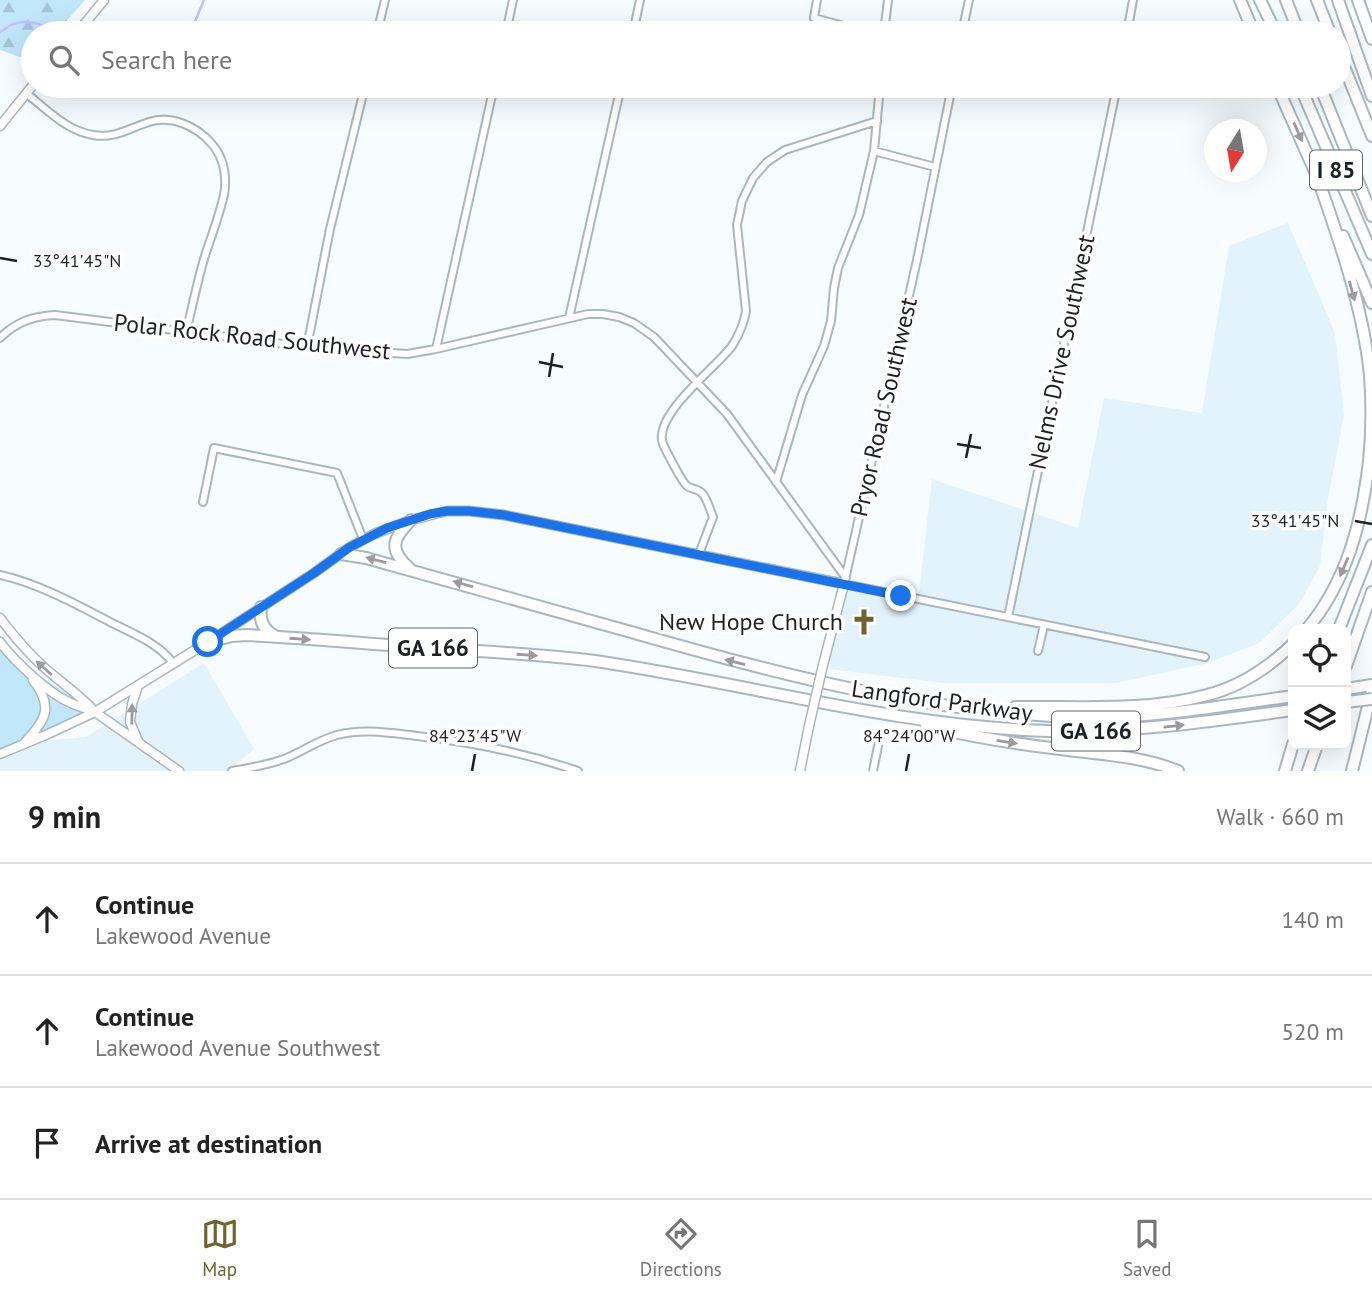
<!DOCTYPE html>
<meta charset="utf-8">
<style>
body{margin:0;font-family:"PT Sans",sans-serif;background:#f6f6f6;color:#222}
.controls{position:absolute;right:21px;bottom:21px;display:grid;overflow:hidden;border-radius:14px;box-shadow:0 7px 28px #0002}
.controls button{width:63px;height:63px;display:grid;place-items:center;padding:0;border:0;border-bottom:2px solid #e0e0e0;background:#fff;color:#222;font:35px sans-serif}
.compass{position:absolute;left:1204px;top:119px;width:63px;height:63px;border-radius:50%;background:#fff;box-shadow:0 7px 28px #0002;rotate:191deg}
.stop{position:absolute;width:21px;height:21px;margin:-16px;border:5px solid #1a73e8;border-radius:50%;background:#fff}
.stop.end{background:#1a73e8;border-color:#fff;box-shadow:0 2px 7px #0008}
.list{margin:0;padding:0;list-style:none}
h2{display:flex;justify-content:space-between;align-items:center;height:91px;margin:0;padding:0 28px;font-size:30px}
h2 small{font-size:23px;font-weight:400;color:#767676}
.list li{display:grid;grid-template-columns:46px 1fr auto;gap:21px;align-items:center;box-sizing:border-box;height:112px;padding:0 28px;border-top:2px solid #e0e0e0}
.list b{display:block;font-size:26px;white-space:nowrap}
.list p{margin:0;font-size:23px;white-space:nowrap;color:#767676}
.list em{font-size:23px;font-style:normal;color:#767676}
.icon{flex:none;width:38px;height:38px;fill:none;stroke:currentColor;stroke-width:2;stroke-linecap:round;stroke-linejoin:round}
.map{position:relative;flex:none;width:1372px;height:771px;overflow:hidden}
.search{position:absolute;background:#fff;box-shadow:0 7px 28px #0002;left:21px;right:21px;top:21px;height:77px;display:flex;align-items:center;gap:18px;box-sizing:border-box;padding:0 24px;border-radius:38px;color:#767676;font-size:26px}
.sheet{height:427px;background:#fff}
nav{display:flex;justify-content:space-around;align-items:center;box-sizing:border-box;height:98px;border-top:2px solid #e0e0e0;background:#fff;font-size:19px;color:#767676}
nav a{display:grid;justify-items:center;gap:4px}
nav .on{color:#71612f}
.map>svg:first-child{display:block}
.built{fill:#e2f3fd}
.forest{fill:url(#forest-firs)}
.park{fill:#c1e7fc}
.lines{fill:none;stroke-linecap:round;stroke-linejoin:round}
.stream{stroke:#c6bffc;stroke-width:2.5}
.street-casing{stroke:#aab7bf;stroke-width:10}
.secondary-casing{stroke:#aab7bf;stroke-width:11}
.highway-casing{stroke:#aab7bf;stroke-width:14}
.street{stroke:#fff;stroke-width:6}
.secondary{stroke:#fff;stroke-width:8}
.highway{stroke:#fff;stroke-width:10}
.secondary-bridge-casing{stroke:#aab7bf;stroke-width:11;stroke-linecap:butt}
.highway-bridge-casing{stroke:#aab7bf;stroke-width:14;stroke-linecap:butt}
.secondary-bridge{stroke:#fff;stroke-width:8}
.highway-bridge{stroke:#fff;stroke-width:10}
.oneway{fill:#999b9c}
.route{stroke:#1a73e8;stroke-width:9}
.ticks{fill:none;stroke:#1c2124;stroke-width:2.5}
.labels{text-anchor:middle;stroke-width:7;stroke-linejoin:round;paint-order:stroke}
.shield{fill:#fff;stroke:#606466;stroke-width:2}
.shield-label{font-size:23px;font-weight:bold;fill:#1c2124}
.street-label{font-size:24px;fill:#1c2124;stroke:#fff}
.poi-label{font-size:24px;fill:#1c2124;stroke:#fff;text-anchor:end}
.ticks-label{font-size:18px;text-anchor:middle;fill:#1c2124;stroke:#fff;stroke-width:7;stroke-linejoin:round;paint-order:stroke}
</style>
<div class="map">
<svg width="1372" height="771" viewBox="0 0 1372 771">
<defs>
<pattern id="forest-firs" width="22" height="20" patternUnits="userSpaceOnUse" patternTransform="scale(1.75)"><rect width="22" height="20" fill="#c1e7fc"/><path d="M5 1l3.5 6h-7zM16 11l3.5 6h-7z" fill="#a5c6d8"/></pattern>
</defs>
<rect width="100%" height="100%" fill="#f6fcff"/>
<path class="built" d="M 1288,223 L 1335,333 L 1344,415 L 1327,504 L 1320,566 L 1299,604 L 1259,643 L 1208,663 L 1116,683 L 943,683 L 829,669 L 841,579 L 919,594 L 932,479 L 1078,528 L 1104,398 L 1202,413 L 1229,246 Z
M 204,663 L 254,749 L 229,771 L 0,771 L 0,749 L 10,748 L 23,743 L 86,737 Z"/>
<path class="forest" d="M 0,0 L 85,0 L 56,33 L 33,33 L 33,59 L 31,61 L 0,50 Z"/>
<path class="park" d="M 0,641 L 11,657 L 95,712 L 0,750 Z"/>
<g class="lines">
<path class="stream" d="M 0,32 C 4,30 7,27 11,25 C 28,17 48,27 64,33
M 188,33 L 192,29 L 204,0"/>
<g class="street-casing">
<path id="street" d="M 817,0 L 814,18 L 870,33
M 377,33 L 385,0
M 506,33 L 513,0
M 633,33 L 640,0
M 884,33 L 888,0
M 962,33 L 969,0
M 1127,33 L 1133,0
M 952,86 L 917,260 L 844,584 L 1205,657
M 26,93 C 46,109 67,131 93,135 C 114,139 130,128 149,122 C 172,115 196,126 211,143 C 222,155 226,172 225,188 C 223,207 210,239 204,259 C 197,283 192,308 186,332
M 874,151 L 935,167
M 569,318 L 621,86
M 0,338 C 16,322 33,316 55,315 L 307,347 L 407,354 L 436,349 L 588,314 L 603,314 L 619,317 L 634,323 L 654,337 L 727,414 L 846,578
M 307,347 L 330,229 L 365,86
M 436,349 L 494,86
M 776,482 L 802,395 L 824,346 L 831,321 L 834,288 L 838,268 L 859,215 L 874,151 L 880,86
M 203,502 L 214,448 L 337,473 L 363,539
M 699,554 L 713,517 C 710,510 707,498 702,493 C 698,489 691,489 687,486 C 682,482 666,451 663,444 C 652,415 717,367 732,346 C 739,335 744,323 746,311 L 737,225 L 742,201 L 753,178 L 767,162 L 785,150 L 877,121
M 0,575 C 37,583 76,604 110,622 C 132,633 158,643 173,663
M 1008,617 L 1117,86
M 1038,651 L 1044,625
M 232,771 C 250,768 267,765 284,759 C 302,752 318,740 337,735 C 364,728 390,733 417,736 C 472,742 525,753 578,771
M 873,771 L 878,746"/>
</g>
<g class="secondary-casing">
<path id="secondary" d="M 77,33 L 104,0
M 0,126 L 33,85
M 0,618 C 16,639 33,659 53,675 C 67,687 82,697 95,712 L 179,771
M 0,642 C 14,661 49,694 71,703 C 77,706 85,708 92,711
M 138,686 L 132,704 L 130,722 L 139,743
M 26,741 C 47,719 53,706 33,680
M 0,754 L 48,734 L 95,712 L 208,642 L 314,573 L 350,547 L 374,534 L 411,520 L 447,511 L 469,511 L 504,515 L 844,584 L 823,665
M 800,771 L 809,726"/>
</g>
<g class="highway-casing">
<path id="highway" d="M 1240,0 L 1254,33
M 1260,0 L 1276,33
M 1286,0 L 1299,33
M 1317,0 L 1330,33
M 1338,0 L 1372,96
M 1358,0 L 1372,39
M 1339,54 L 1372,136
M 1277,86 L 1320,183
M 1300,86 L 1372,254
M 1320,86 L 1372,216
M 1343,236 L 1372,303
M 341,554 L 366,558 C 455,582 543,607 631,632 C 777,674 925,713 1077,717 C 1150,719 1222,706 1293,696
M 409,568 C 388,549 393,538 411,520
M 261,607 C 259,620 263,630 275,636
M 1307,629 C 1347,581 1362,522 1369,461 C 1372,433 1372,403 1370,375 C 1363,308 1340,242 1318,179
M 1339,629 L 1372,545
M 208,642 L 232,636 L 246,635 C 308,638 370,644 431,648 C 486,652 541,654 595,661 C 747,683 896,727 1051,731 C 1132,733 1213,721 1293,710
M 1346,666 L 1372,592
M 1346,689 L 1372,685
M 1015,707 C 1078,706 1145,712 1207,695 C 1239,687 1269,667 1293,644
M 926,726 C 970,736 1015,744 1060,749 C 1099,754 1141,756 1178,771
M 1285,771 L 1293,744
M 1308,771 L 1317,745
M 1352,771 L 1372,690"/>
</g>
<use href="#street" class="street"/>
<use href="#secondary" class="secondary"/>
<use href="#highway" class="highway"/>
<g class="secondary-bridge-casing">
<path id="secondary-bridge" d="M 809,726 L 823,665"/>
</g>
<g class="highway-bridge-casing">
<path id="highway-bridge" d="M 1346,702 L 1372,699"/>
</g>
<use href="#secondary-bridge" class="secondary-bridge"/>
<use href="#highway-bridge" class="highway-bridge"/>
</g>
<defs><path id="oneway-solid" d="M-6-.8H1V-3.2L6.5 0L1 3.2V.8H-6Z" transform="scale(1.75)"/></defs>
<g class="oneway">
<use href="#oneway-solid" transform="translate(1298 132) rotate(66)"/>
<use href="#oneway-solid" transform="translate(1352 291) rotate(75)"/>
<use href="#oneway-solid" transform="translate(376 560) rotate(-165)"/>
<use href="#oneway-solid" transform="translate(1344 567) rotate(113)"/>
<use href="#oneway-solid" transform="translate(463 584) rotate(-164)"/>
<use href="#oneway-solid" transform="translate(300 639) rotate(4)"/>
<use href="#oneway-solid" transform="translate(527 655) rotate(4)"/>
<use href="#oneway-solid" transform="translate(735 662) rotate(-166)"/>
<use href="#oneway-solid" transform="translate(44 668) rotate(-138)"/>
<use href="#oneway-solid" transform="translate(132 714) rotate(-89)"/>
<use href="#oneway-solid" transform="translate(1174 726) rotate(-6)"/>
<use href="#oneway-solid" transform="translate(1007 742) rotate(9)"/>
</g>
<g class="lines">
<path class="route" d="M 208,642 L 314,573 L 350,547 L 387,528 L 430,514 L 447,511 L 469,511 L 504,515 L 901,596"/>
</g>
<path class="ticks" d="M 0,258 L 17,261M 539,362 L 563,367M 549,377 L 553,353M 957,444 L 981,448M 966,458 L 971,434M 1355,521 L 1372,524M 472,771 L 475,754M 906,771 L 909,754"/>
<defs>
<g id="church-bare" transform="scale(2.1)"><path d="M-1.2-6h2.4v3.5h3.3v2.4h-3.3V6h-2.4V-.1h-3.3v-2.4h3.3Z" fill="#71612f" stroke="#fff" stroke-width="2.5" paint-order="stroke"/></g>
</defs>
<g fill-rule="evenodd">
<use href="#church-bare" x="864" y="622"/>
</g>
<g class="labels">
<g class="shield">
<rect x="1310" y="150.5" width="52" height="39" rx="5"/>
<rect x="389" y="628.5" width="88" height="39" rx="5"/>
<rect x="1052" y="711.5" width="88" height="39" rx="5"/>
</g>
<g class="shield-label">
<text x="1336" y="178">I 85</text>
<text x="433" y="656">GA 166</text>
<text x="1096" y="739">GA 166</text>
</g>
<g class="street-label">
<text transform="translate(252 337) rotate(6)" y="8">Polar Rock Road Southwest</text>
<text transform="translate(1062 352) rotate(-78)" y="8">Nelms Drive Southwest</text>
<text transform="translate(884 407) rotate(-77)" y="8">Pryor Road Southwest</text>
<text transform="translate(942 701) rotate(8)" y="8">Langford Parkway</text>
</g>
<g class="poi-label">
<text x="843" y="630">New Hope Church</text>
</g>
</g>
<g class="ticks-label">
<text x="77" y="267">33°41'45"N</text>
<text x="1295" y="527">33°41'45"N</text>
<text x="475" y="742">84°23'45"W</text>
<text x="909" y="742">84°24'00"W</text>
</g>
</svg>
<div class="controls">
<button><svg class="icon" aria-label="locate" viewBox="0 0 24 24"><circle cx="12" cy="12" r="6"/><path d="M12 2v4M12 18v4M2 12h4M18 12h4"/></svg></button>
<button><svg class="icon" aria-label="layers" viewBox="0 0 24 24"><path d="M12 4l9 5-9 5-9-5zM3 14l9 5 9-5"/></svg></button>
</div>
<svg class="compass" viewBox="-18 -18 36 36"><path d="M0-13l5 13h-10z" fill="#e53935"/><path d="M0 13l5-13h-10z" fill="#767676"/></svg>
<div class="stop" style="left:208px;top:642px"></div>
<div class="stop end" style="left:901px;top:596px"></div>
<div class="search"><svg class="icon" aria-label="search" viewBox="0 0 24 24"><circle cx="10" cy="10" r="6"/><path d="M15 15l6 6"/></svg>Search here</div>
</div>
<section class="sheet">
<h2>9 min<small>Walk · 660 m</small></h2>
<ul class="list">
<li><svg class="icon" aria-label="ahead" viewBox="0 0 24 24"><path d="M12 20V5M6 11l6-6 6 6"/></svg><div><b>Continue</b><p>Lakewood Avenue</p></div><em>140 m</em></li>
<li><svg class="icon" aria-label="ahead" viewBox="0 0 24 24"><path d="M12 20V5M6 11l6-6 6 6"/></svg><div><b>Continue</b><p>Lakewood Avenue Southwest</p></div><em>520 m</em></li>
<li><svg class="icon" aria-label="arrive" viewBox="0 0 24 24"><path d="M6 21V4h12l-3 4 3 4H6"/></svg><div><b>Arrive at destination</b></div></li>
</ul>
</section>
<nav>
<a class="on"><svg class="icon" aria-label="map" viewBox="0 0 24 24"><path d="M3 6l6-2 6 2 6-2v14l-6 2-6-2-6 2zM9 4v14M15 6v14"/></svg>Map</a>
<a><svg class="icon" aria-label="directions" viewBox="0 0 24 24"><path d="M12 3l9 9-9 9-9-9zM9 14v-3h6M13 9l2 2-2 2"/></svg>Directions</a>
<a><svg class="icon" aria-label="saved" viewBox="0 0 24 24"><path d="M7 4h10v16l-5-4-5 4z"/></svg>Saved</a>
</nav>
